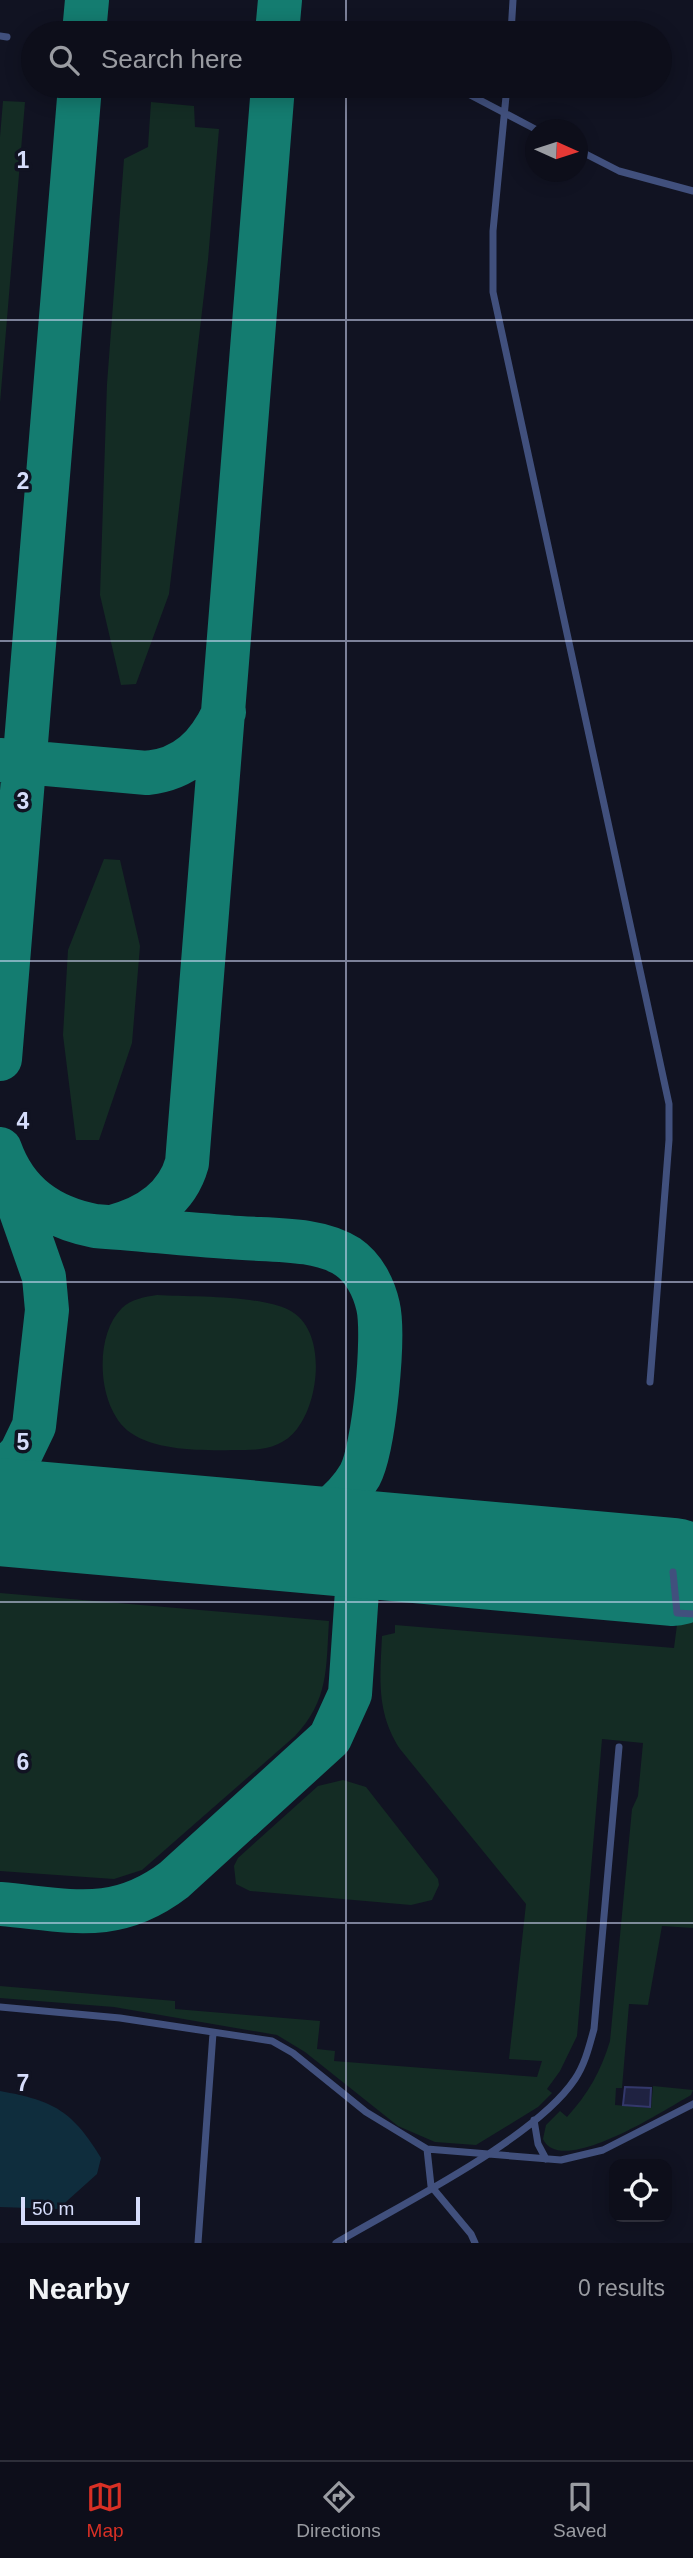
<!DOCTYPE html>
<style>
body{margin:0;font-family:Helvetica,sans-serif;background:#161723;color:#f1f3f6}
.controls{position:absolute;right:21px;bottom:21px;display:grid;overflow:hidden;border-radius:14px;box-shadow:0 4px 18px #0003}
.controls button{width:63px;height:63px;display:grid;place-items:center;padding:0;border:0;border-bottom:2px solid #2d2e39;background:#0d0e1a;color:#f1f3f6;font:35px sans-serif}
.compass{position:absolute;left:525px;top:119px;width:63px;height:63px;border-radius:50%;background:#0d0e1a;box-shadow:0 4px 18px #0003;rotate:93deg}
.scale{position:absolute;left:21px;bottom:18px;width:119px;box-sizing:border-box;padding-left:7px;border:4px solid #d6ddfb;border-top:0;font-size:19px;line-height:24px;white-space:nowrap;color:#d6ddfb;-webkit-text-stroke:5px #111322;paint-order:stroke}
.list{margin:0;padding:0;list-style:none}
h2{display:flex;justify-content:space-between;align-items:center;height:91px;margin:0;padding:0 28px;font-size:30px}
h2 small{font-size:23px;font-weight:400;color:#9a9ca2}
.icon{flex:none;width:38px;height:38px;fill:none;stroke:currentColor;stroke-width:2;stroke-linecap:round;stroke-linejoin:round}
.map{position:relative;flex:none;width:693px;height:2243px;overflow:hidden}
.search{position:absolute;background:#0d0e1a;box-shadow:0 4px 18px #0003;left:21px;right:21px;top:21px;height:77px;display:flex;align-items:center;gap:18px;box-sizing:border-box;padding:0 24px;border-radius:38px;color:#9a9ca2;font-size:26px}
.sheet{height:217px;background:#0d0e1a}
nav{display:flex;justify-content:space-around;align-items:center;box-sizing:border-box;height:98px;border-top:2px solid #2d2e39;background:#0d0e1a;font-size:19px;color:#9a9ca2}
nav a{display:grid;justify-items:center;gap:4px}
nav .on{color:#d93025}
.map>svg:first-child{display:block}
.green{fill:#142c24}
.water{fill:#0f2d3d}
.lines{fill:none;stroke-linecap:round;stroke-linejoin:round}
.taxiway{stroke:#147c70;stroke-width:44}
.runway{stroke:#147c70;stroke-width:108}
.building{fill:#1f2241;stroke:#33386b;stroke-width:2}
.service{stroke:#41507d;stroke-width:7}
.grid{fill:none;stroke:#d6ddfb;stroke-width:2;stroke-opacity:0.55}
.grid-label{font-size:23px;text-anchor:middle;font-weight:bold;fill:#d6ddfb;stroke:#111322;stroke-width:7;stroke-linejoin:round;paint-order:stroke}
</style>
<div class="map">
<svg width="693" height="2243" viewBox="0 0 693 2243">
<rect width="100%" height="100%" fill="#111322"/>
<path class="green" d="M 3,101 L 25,102 L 0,403 L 0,137 Z
M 151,102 L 194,106 L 195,127 L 219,129 L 208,260 L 169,594 L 136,684 L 121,685 L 100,595 L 107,384 L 124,159 L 148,147 Z
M 104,859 L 120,860 L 140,946 L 132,1043 L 99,1140 L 76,1140 L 63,1035 L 68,950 Z
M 157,1295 C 192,1297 258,1295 289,1310 C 327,1329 320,1400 297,1429 C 284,1446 265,1450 245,1450 C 211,1450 160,1453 131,1433 C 97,1410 93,1336 122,1308 C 131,1299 145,1297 157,1295 Z
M 0,1593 L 329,1621 C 326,1668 329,1700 295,1736 L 142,1870 L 114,1879 L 0,1871 Z
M 678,1617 L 693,1618 L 693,1928 L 662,1926 L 648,2005 L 629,2004 L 622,2088 L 616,2088 L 615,2105 L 651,2108 L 653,2086 L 693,2090 L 691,2095 C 666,2109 561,2178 543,2139 L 546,2125 L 560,2111 L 567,2117 C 588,2094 601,2071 610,2041 L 632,1809 L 638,1796 L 643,1743 L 602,1739 L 577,2036 L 560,2071 L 547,2089 L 552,2093 L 538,2107 L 476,2145 L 435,2142 L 398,2126 L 305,2052 L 277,2035 L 114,2007 L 0,1998 L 0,1986 L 175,2001 L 175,2009 L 320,2021 L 317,2049 L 335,2051 L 334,2061 L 537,2077 L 542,2061 L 509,2059 L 526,1904 L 400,1749 C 376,1712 380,1678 382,1636 L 395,1633 L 395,1625 L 674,1648 Z
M 343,1780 L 366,1787 L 438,1879 L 439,1885 L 432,1900 L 411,1905 L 250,1891 L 236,1884 L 234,1866 L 238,1858 L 318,1786 Z"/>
<path class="water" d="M 0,2091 C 55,2101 72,2111 101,2158 L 97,2174 L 58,2209 L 0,2207 Z"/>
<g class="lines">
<path class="taxiway" d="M 84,33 L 87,0
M 277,33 L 280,0
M 0,760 L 147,773 C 186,769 208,746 224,712
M 0,1059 L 80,86
M 0,1149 C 16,1194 49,1217 95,1226 C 139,1229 183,1234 228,1237 C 265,1241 316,1236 348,1257 C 364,1268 374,1288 378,1306 C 385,1336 374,1449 360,1475 C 345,1501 311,1528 281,1536
M 112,1227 C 147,1218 177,1199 187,1163 L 273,86
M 0,1476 L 21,1453 L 34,1426 L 47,1310 L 44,1277 L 9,1177
M 0,1904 C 69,1910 115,1925 174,1880 L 330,1738 L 350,1694 L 357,1591 C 349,1562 320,1549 295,1537"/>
<path class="runway" d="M 0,1512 L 673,1572"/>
</g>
<path class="building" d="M 625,2087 L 651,2088 L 650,2107 L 623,2105 Z"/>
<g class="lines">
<path class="service" d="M 511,33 L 513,0
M 0,36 L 7,37
M 453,86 L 537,130
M 507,86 L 493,231 L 493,292 L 669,1104 L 669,1140 L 650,1382
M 578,150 L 619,171 L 693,191
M 673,1572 L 677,1613 L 693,1614
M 0,2007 L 120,2018 L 272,2041 L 293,2053 L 366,2112 L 427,2149 L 561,2160 L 603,2150 L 693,2104
M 534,2120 L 538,2144 L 546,2159
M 427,2149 L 431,2186 L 471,2234 L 475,2243
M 198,2243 L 213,2033
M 336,2243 C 400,2205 535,2139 575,2079 C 585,2064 589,2047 594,2029 L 619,1747"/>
</g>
<path class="grid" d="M 346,0 L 346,33M 346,86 L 346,2243M 0,320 L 693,320M 0,641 L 693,641M 0,961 L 693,961M 0,1282 L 693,1282M 0,1602 L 693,1602M 0,1923 L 693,1923"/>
<g class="grid-label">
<text x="23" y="168">1</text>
<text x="23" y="489">2</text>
<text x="23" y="809">3</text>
<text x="23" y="1129">4</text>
<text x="23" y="1450">5</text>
<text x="23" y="1770">6</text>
<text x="23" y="2091">7</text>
</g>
</svg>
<div class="controls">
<button><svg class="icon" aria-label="locate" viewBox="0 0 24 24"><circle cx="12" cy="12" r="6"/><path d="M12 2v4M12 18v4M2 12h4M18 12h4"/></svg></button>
</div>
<svg class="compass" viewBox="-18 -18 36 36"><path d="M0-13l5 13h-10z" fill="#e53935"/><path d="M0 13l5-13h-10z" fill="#9a9ca2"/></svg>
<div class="scale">50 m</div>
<div class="search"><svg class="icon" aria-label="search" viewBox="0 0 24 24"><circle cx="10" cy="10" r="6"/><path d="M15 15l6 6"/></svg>Search here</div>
</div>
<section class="sheet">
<h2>Nearby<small>0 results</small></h2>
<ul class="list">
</ul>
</section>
<nav>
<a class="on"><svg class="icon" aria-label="map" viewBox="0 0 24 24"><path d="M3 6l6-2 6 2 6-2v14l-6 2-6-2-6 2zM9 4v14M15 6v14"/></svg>Map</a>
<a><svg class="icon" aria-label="directions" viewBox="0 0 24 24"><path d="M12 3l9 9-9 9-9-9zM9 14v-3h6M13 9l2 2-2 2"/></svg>Directions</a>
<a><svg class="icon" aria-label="saved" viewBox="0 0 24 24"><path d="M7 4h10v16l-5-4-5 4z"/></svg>Saved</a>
</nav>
